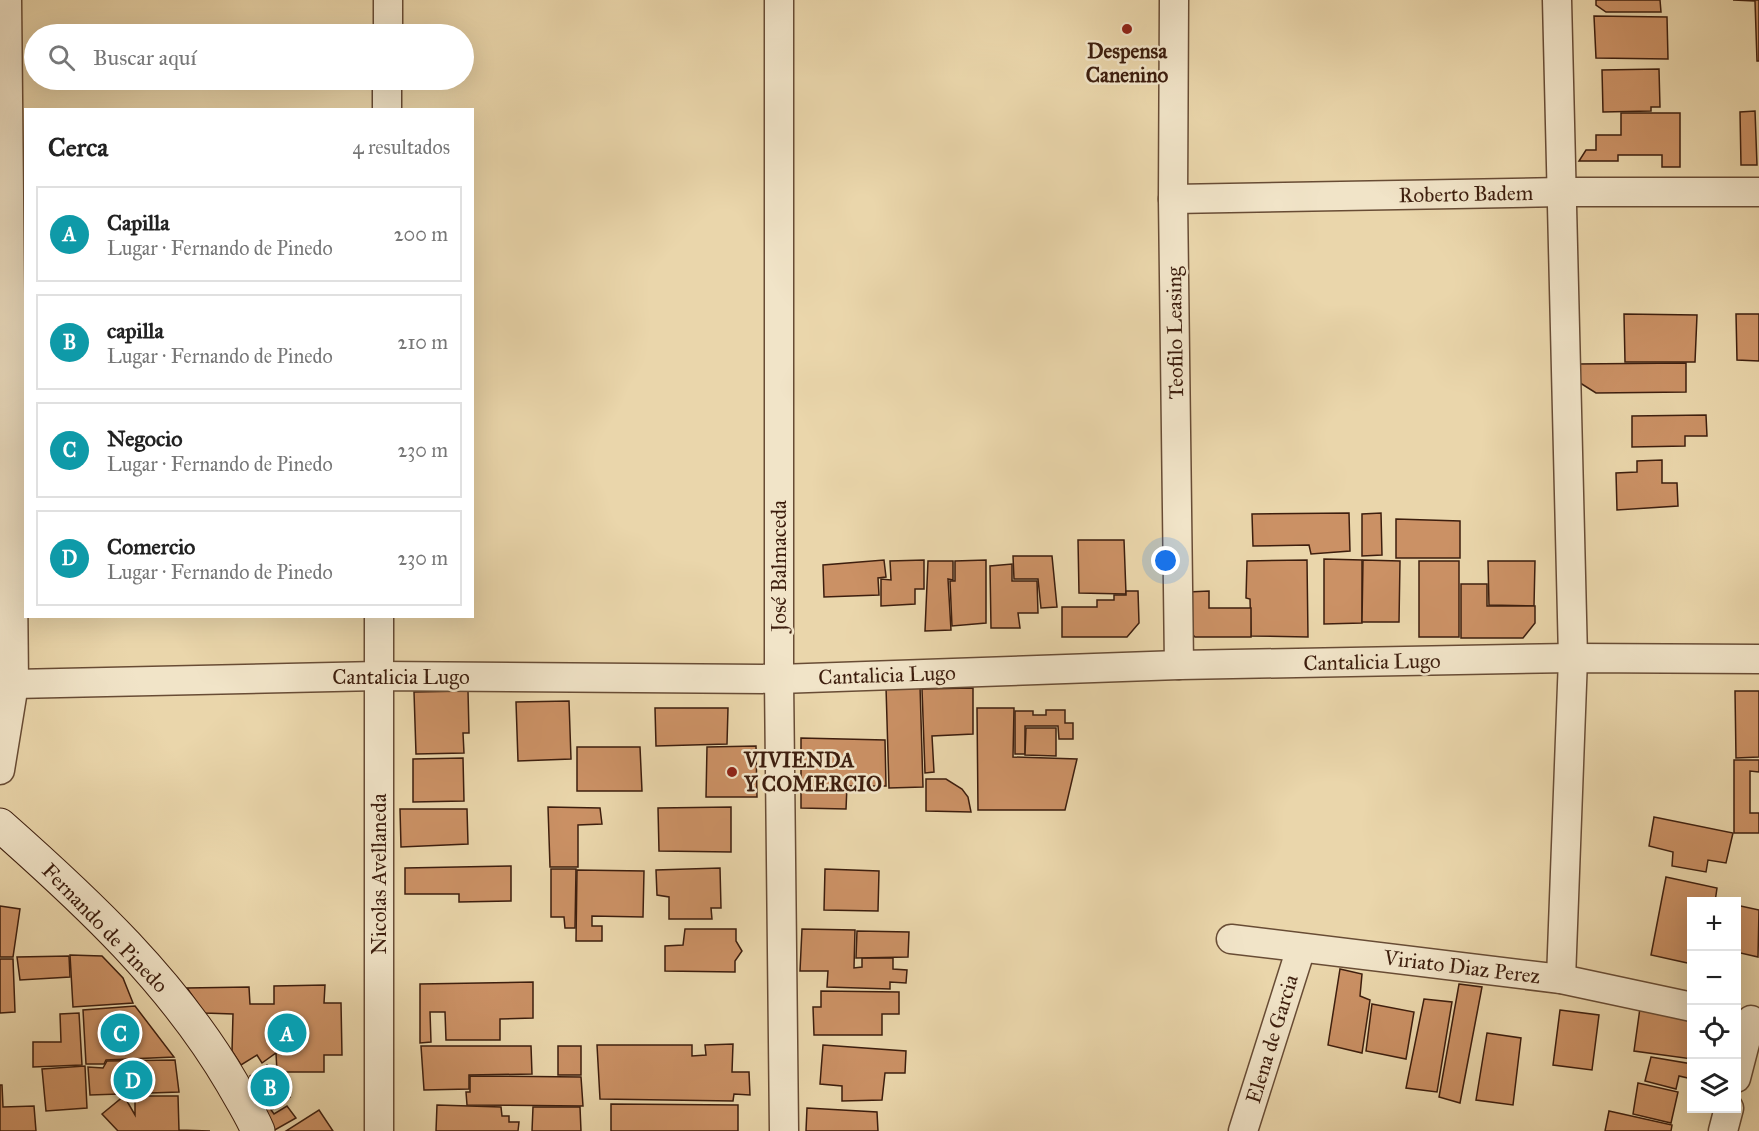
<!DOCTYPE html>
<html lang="es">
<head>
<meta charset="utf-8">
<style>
	body { margin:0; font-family:"IM FELL Great Primer",serif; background:#f2f2f2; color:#222 }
	.controls { position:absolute; right:18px; bottom:18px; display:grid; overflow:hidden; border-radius:0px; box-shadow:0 6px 24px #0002 }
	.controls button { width:54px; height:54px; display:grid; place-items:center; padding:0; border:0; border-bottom:2px solid #e0e0e0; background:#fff; color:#222; font:30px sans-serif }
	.you { position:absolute; left:1166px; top:561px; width:21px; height:21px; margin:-15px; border:4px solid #fff; border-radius:50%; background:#1a73e8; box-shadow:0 0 0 9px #1a73e833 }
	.badge { display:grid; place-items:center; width:39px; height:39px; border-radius:50%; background:#b45309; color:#fff; font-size:20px; font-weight:700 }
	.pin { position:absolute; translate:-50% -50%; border:3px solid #fff; box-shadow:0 2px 6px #0006 }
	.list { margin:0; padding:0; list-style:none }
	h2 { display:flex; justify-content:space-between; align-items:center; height:78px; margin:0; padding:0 24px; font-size:26px }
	h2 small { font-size:20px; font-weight:400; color:#767676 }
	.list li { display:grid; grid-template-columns:39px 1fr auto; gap:18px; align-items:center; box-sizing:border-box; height:96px; margin:0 12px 12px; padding:0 12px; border:2px solid #e0e0e0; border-radius:0px }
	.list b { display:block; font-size:22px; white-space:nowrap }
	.list p { margin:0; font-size:20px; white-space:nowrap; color:#767676 }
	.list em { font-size:20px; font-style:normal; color:#767676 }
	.icon { flex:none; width:33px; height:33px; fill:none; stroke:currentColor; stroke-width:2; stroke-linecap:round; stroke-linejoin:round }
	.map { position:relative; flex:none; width:1759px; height:1131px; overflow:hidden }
	.search { position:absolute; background:#fff; box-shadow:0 6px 24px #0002; left:24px; top:24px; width:450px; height:66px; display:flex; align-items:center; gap:15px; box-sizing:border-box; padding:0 21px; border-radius:33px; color:#767676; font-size:22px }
	.panel { position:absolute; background:#fff; box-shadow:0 6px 24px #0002; left:24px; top:108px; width:450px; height:510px; border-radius:0px }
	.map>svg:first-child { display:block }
	.building { fill:#cb9165; stroke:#3d1e0e; stroke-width:1.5 }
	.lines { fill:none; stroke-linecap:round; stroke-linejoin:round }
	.minor-casing { stroke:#684c35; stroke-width:31 }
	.secondary-casing { stroke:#3d1e0e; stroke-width:35 }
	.minor { stroke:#f1e4c8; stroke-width:28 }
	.secondary { stroke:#f1e4c8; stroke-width:33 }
	.poi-dot { fill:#8f2418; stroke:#f1e4c8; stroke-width:2 }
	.labels { text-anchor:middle; stroke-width:5; stroke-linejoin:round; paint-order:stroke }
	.poi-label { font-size:21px; font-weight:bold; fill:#3d1e0e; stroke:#f1e4c8 }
	.street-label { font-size:21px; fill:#3d1e0e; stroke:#f1e4c8 }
</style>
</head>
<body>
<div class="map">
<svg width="1759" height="1131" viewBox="0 0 1759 1131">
	<rect width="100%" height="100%" fill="#ead6ab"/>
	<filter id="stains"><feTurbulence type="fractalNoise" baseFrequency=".00333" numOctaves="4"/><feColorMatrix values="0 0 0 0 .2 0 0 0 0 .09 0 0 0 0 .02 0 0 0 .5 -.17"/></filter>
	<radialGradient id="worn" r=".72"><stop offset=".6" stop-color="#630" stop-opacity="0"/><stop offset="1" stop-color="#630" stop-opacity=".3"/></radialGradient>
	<g class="building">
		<polygon points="1596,0 1660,0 1661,12 1606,12 1596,5"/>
		<polygon points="1733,0 1759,0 1759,61 1757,61 1755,1"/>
		<polygon points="1594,16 1667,17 1668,59 1596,58"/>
		<polygon points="1659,69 1660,107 1651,107 1651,111 1603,112 1602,70"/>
		<polygon points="1755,111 1757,165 1741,165 1740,112"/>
		<polygon points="1621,113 1680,113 1680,167 1662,167 1662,155 1618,155 1618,161 1579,161 1586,150 1596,150 1596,135 1621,135"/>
		<polygon points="1624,314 1697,315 1695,362 1625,362"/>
		<polygon points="1736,314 1759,314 1759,361 1737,360"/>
		<polygon points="1686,363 1686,392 1596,393 1577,381 1577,364"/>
		<polygon points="1706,415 1707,436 1685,436 1685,446 1632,447 1632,416"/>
		<polygon points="1662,460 1662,483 1677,483 1678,506 1617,510 1616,473 1637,472 1637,461"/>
		<polygon points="1349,513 1350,551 1311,554 1309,545 1253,546 1252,514"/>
		<polygon points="1381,513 1382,555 1362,556 1362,514"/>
		<polygon points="1396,519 1460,521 1460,558 1396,558"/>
		<polygon points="1078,540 1124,540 1126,594 1079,593"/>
		<polygon points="1013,556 1052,556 1057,607 1041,608 1038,579 1014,579"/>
		<polygon points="1324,559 1362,560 1362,623 1324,624"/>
		<polygon points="884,560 886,577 878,578 879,595 824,597 823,565"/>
		<polygon points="924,560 924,589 915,589 915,604 881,606 881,579 891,580 890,561"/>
		<polygon points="986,560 986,623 952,626 950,581 955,581 955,561"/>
		<polygon points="1307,560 1308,637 1251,636 1250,599 1246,598 1247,561"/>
		<polygon points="1363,560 1400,561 1399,622 1362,622"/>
		<polygon points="928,561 953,561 953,580 948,579 951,630 925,631"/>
		<rect x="1419" y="561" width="40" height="76"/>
		<polygon points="1488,561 1535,561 1534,606 1489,605"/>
		<polygon points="1012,564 1012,581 1037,581 1038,613 1018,613 1020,628 991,628 990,566"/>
		<polygon points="1461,584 1487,584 1487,606 1535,606 1535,623 1523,638 1461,638"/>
		<polygon points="1126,591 1138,591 1139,623 1127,637 1062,637 1062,607 1097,607 1097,600 1114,600 1114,595 1126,595"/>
		<polygon points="1209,591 1209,608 1251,608 1251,637 1195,637 1188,630 1188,592"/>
		<polygon points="920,686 923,787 889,788 886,687"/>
		<polygon points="973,688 973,734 932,736 934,772 925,773 922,689"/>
		<polygon points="468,691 469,733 463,733 464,753 416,754 414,692"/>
		<polygon points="1735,691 1759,691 1759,757 1736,758"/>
		<polygon points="569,701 571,759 518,761 516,702"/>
		<polygon points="655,708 728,708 727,744 656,746"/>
		<polygon points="977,708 1014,708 1013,757 1077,759 1065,810 978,810"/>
		<polygon points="1046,710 1065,710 1065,723 1073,723 1073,739 1059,739 1058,726 1025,726 1025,754 1015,754 1015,711 1033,711 1033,715 1046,715"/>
		<polygon points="1026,728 1056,728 1056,756 1025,755"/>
		<polygon points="801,738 885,740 886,786 847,786 846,809 801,808"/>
		<polygon points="756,746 757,797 706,797 707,747"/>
		<polygon points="577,747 640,747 642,791 577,791"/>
		<polygon points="463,758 464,801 413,802 413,759"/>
		<polygon points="1734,760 1759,760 1759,772 1750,771 1750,813 1759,813 1759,833 1734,833"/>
		<polygon points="926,779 946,779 962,789 968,797 971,812 926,811"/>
		<polygon points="548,807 600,808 602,824 578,825 578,867 550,867"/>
		<polygon points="731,807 731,852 659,851 658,808"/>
		<polygon points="400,809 467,809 468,844 401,847"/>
		<polygon points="1654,817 1733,833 1726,863 1708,860 1706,872 1672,866 1673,852 1649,846"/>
		<polygon points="511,866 511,901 459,902 459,894 405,894 405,868"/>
		<polygon points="720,868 721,908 711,908 712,919 669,919 669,897 657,895 656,870"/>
		<polygon points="551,869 576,869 575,928 565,928 564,917 551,917"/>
		<polygon points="825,869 879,871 878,911 824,910"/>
		<polygon points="577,870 644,871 643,917 592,916 592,926 602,926 602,941 576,941"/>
		<polygon points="1666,877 1717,888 1715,902 1692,902 1692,964 1651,955"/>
		<polygon points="1736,905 1759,910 1758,957 1736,952"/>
		<polygon points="0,906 20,909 13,957 0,957"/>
		<polygon points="685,929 736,929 736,941 742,951 735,961 735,972 665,971 665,946 683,945"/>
		<polygon points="802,929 855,930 854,968 862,967 862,958 893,958 893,969 907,970 906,983 890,982 890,989 827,987 828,971 800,971"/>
		<polygon points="857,931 909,932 908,957 856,958"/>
		<polygon points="70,955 102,956 123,978 133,1003 73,1007"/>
		<polygon points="69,956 70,977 20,980 17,957"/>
		<polygon points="0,959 13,959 15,1012 0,1013"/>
		<polygon points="1340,969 1362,974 1360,996 1370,1000 1362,1053 1328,1045"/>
		<polygon points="533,982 533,1018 500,1019 500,1040 446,1040 445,1012 430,1012 431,1042 420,1043 420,984"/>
		<polygon points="1459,984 1482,987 1460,1103 1439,1097"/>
		<polygon points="325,985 324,1003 341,1003 342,1055 324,1055 324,1072 277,1072 276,1053 262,1063 257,1055 241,1065 232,1051 233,1014 204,1013 187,988 249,987 250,1004 274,1004 274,986"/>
		<polygon points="821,991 899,992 899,1014 882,1014 882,1035 814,1035 813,1007 821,1007"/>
		<polygon points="1424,999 1452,1002 1437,1092 1406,1088"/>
		<polygon points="1372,1004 1414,1012 1406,1059 1366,1051"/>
		<polygon points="135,1006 174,1057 106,1060 104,1064 86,1064 83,1010"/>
		<polygon points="1640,1008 1692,1015 1692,1059 1634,1051"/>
		<polygon points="1560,1010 1599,1015 1592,1070 1553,1065"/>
		<polygon points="79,1013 82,1065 33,1067 33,1042 61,1042 60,1014"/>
		<polygon points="1487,1033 1521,1038 1513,1105 1476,1100"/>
		<polygon points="733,1044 732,1072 749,1072 750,1095 734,1094 733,1101 600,1099 597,1045 692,1045 692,1056 706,1055 705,1045"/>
		<polygon points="823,1045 906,1051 905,1073 885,1073 882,1100 842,1101 842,1086 820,1084"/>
		<polygon points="421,1046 531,1046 532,1074 469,1075 469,1089 424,1090"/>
		<rect x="558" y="1046" width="23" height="29"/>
		<polygon points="1651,1057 1692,1064 1692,1079 1679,1076 1676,1089 1645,1081"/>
		<polygon points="175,1060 179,1092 90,1095 88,1067 103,1068 107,1061"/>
		<polygon points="267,1065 290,1097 273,1109 250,1076"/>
		<polygon points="85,1066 87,1108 46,1111 42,1069"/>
		<polygon points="470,1076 581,1077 583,1106 467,1105 466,1092 470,1092"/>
		<polygon points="1638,1083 1678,1092 1671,1123 1633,1114"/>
		<polygon points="253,1084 274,1114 287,1106 296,1118 273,1131 246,1089"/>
		<polygon points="0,1085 2,1085 3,1107 34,1106 36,1131 0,1131"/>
		<polygon points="124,1096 135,1115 135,1096 178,1096 179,1130 210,1131 118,1131 102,1114"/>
		<polygon points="611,1104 738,1105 738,1131 611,1131"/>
		<polygon points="437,1105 501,1107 502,1116 509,1116 509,1122 519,1122 518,1131 436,1131"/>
		<polygon points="533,1107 580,1107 581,1131 532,1131"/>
		<polygon points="807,1108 877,1112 878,1131 806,1131"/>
		<polygon points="319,1110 333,1131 286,1131"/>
		<polygon points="1609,1111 1672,1125 1671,1131 1605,1131"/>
	</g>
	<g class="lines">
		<defs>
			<g id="minor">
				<polyline points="779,0 779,679 784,1131"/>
				<polyline points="1174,0 1173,199 1179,665"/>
				<polyline points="1557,0 1573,658 1561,979"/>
				<polyline points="388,34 388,0"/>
				<polyline points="387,110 387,80"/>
				<polyline points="1173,199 1562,192 1759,192"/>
				<polyline points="14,684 378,676 779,679 1179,665 1573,658 1759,659"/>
				<polyline points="0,770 14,684 7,0"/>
				<polyline points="1231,939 1561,979 1692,1007"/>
				<polyline points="1736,1078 1751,1020"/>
				<polyline points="379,1131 379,616"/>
				<polyline points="1243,1131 1301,948"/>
				<polyline points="1723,1131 1729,1108"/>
			</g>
			<path id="secondary" d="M0 825C87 902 173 982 232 1083 241 1099 251 1114 258 1131"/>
		</defs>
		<use href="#minor" class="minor-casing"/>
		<use href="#secondary" class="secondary-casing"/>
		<use href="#minor" class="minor"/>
		<use href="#secondary" class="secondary"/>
	</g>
	<g class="poi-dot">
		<circle cx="1127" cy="29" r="6"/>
		<circle cx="732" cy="772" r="6"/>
	</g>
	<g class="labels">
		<g class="poi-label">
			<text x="1127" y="58">Despensa<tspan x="1127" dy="24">Canenino</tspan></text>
			<text x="744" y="767" text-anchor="start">VIVIENDA<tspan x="744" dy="24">Y COMERCIO</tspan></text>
		</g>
		<g class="street-label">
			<text transform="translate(1466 194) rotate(-1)" y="7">Roberto Badem</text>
			<text transform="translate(1175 333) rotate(-91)" y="7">Teofilo Leasing</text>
			<text transform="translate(779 566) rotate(-90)" y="7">José Balmaceda</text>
			<text transform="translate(1372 662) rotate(-1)" y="7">Cantalicia Lugo</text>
			<text transform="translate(887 675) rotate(-2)" y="7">Cantalicia Lugo</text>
			<text x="401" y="684">Cantalicia Lugo</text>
			<text transform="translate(379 874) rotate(-90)" y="7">Nicolas Avellaneda</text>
			<text transform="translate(105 928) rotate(46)" y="7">Fernando de Pinedo</text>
			<text transform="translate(1462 967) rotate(7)" y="7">Viriato Diaz Perez</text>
			<text transform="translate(1272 1039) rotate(-73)" y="7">Elena de Garcia</text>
		</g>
	</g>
	<rect width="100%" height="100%" filter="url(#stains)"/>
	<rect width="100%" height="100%" fill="url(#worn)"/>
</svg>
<div class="controls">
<button>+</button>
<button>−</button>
<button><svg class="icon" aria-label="locate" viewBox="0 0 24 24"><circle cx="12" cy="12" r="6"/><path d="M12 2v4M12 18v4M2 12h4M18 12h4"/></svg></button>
<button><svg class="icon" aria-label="layers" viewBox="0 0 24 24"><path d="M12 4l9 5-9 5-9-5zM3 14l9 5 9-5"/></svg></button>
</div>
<div class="you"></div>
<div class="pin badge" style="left:287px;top:1033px;background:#0f9aa8">A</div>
<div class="pin badge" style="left:270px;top:1087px;background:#0f9aa8">B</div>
<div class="pin badge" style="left:120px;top:1033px;background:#0f9aa8">C</div>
<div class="pin badge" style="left:133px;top:1080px;background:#0f9aa8">D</div>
<div class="search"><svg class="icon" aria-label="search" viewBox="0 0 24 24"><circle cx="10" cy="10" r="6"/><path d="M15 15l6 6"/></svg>Buscar aquí</div>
<section class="panel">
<h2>Cerca<small>4 resultados</small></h2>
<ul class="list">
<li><span class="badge" style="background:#0f9aa8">A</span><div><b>Capilla</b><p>Lugar · Fernando de Pinedo</p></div><em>200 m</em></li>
<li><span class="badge" style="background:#0f9aa8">B</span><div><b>capilla</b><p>Lugar · Fernando de Pinedo</p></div><em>210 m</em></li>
<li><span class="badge" style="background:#0f9aa8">C</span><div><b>Negocio</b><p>Lugar · Fernando de Pinedo</p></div><em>230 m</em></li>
<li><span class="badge" style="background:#0f9aa8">D</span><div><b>Comercio</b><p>Lugar · Fernando de Pinedo</p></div><em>230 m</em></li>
</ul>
</section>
</div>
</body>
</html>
